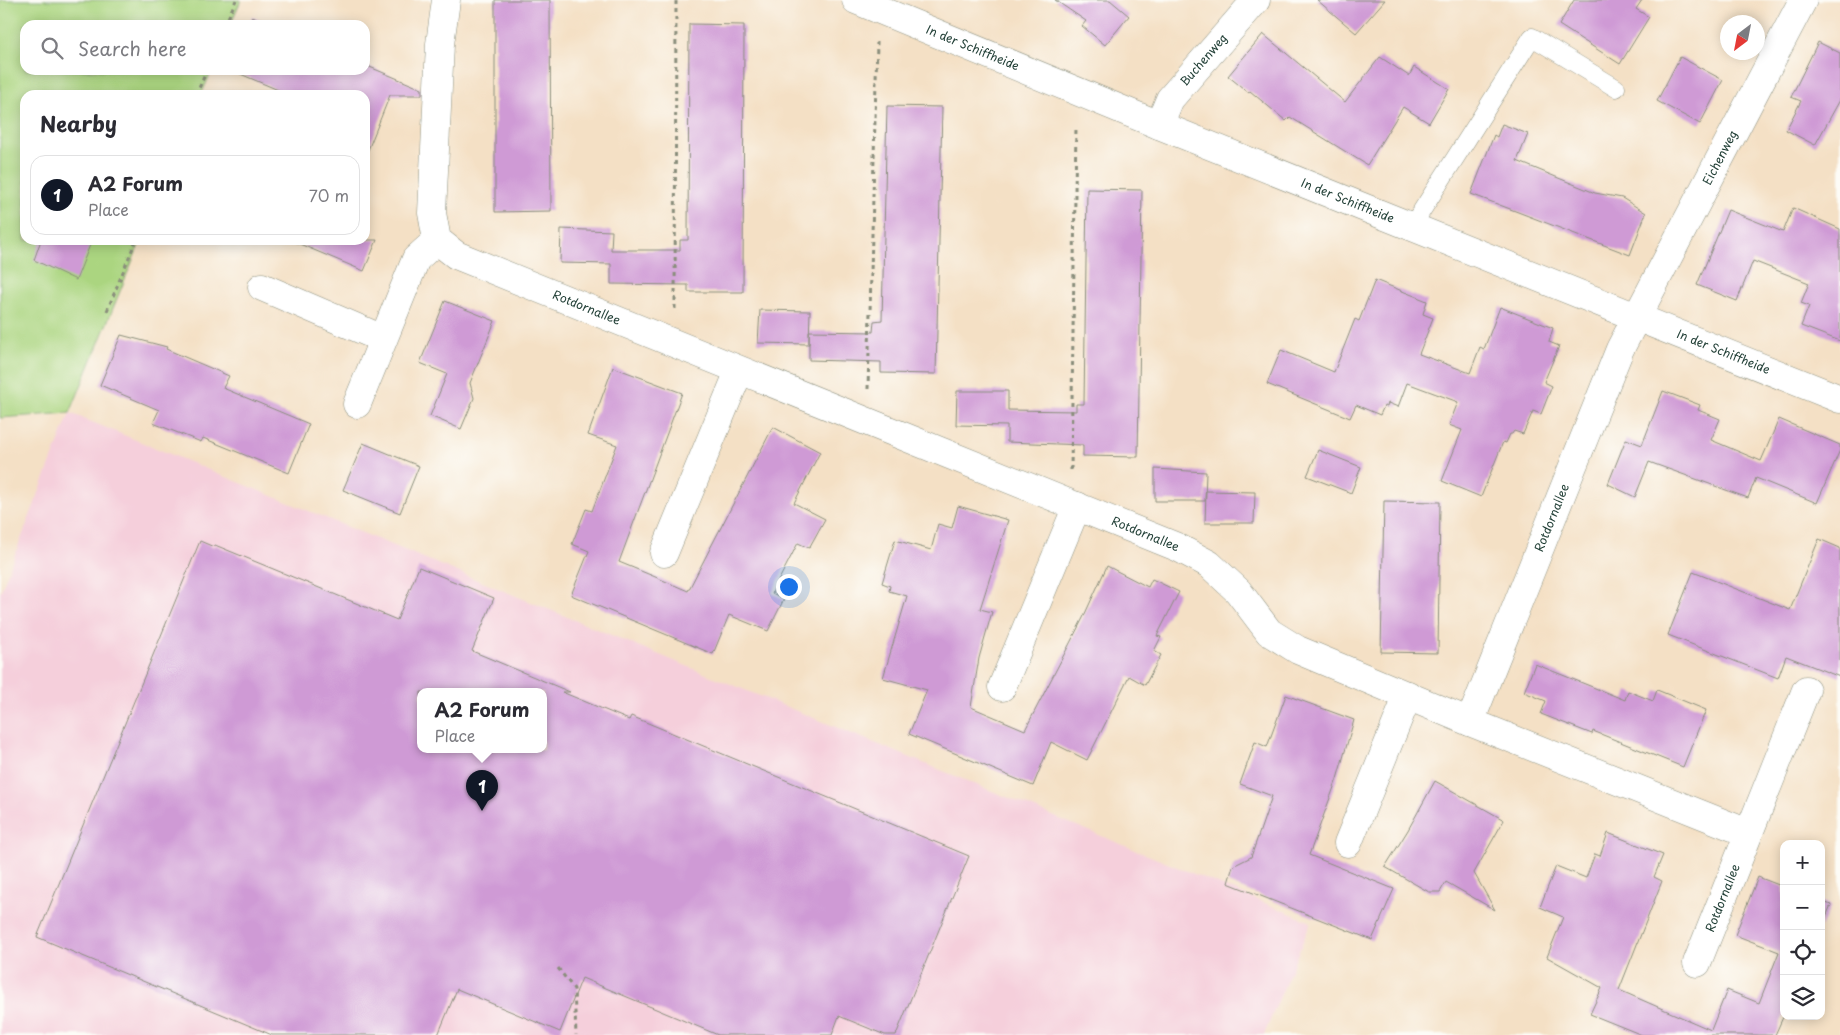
<!DOCTYPE html>
<html lang="en">
<head>
<meta charset="utf-8">
<style>
	body { margin:0; font-family:"Playpen Sans",sans-serif; background:#f2f2f3; color:#2b2b33 }
	.controls { position:absolute; right:15px; bottom:15px; display:grid; overflow:hidden; border-radius:10px; box-shadow:0 2px 12px #0003 }
	.controls button { width:45px; height:45px; display:grid; place-items:center; padding:0; border:0; border-bottom:1px solid #e1e1e2; background:#fff; color:#2b2b33; font:25px sans-serif }
	.compass { position:absolute; left:1720px; top:15px; width:45px; height:45px; border-radius:50%; background:#fff; box-shadow:0 2px 12px #0003; rotate:212deg }
	.you { position:absolute; left:788px; top:586px; width:18px; height:18px; margin:-12px; border:4px solid #fff; border-radius:50%; background:#1a73e8; box-shadow:0 0 0 8px #1a73e833 }
	.badge { display:grid; place-items:center; width:32px; height:32px; border-radius:50%; background:#111827; color:#fff; font-size:16px; font-weight:700 }
	.pin { position:absolute; translate:-50% -41px; filter:drop-shadow(0 1px 2px #0008) }
	.pin::after { content:''; position:absolute; top:26px; width:18px; height:15px; background:inherit; clip-path:polygon(0 0,100% 0,50% 100%) }
	.popup { position:absolute; left:417px; top:688px; width:130px; height:65px; box-sizing:border-box; display:grid; place-content:center; border-radius:10px; background:#fff; filter:drop-shadow(0 1px 4px #0005); font-size:16px; white-space:nowrap; color:#7c7c81 }
	.popup b { font-size:19px; color:#2b2b33 }
	.popup::after { content:''; position:absolute; left:50%; top:100%; margin-left:-10px; border:10px solid transparent; border-top-color:#fff }
	.list { margin:0; padding:0; list-style:none }
	h2 { display:flex; justify-content:space-between; align-items:center; height:65px; margin:0; padding:0 20px; font-size:21px }
	h2 small { font-size:16px; font-weight:400; color:#7c7c81 }
	.list li { display:grid; grid-template-columns:32px 1fr auto; gap:15px; align-items:center; box-sizing:border-box; height:80px; margin:0 10px 10px; padding:0 10px; border:1px solid #e1e1e2; border-radius:15px }
	.list b { display:block; font-size:19px; white-space:nowrap }
	.list p { margin:0; font-size:16px; white-space:nowrap; color:#7c7c81 }
	.list em { font-size:16px; font-style:normal; color:#7c7c81 }
	.icon { flex:none; width:28px; height:28px; fill:none; stroke:currentColor; stroke-width:2; stroke-linecap:round; stroke-linejoin:round }
	.map { position:relative; flex:none; width:1840px; height:1035px; overflow:hidden }
	.search { position:absolute; background:#fff; box-shadow:0 2px 12px #0003; left:20px; top:20px; width:350px; height:55px; display:flex; align-items:center; gap:12px; box-sizing:border-box; padding:0 18px; border-radius:15px; color:#7c7c81; font-size:19px }
	.panel { position:absolute; background:#fff; box-shadow:0 2px 12px #0003; left:20px; top:90px; width:350px; height:155px; border-radius:15px }
	.map>svg:first-child { display:block }
	.built { fill:#f5cfdb; fill-rule:evenodd }
	.green { fill:#abd580; stroke:#65895a }
	.building { fill:#cf9ad5; fill-rule:evenodd }
	.lines { fill:none; stroke-linecap:round; stroke-linejoin:round }
	.service-casing { stroke:#8a8e7c; stroke-width:19 }
	.minor-casing { stroke:#8a8e7c; stroke-width:29 }
	.path { stroke:#8a8e7c; stroke-width:3; stroke-dasharray:4 4; stroke-linecap:butt }
	.service { stroke:#fff; stroke-width:18 }
	.minor { stroke:#fff; stroke-width:28 }
	.labels { text-anchor:middle; stroke-width:5; stroke-linejoin:round; paint-order:stroke }
	.street-label { font-size:12px; fill:#1f3d34; stroke:#fdfcf7 }
</style>
</head>
<body>
<div class="map">
<svg width="1840" height="1035" viewBox="0 0 1840 1035">
	<rect width="100%" height="100%" fill="#fdfcf7"/>
	<filter id="ink" filterUnits="userSpaceOnUse"><feTurbulence type="fractalNoise" baseFrequency=".02" numOctaves="2"/><feDisplacementMap in="SourceGraphic" scale="10" xChannelSelector="R" yChannelSelector="G"/><feConvolveMatrix kernelMatrix="1 2 1 2 8 2 1 2 1" color-interpolation-filters="sRGB"/></filter>
	<filter id="wash" filterUnits="userSpaceOnUse"><feTurbulence type="fractalNoise" baseFrequency=".0096" numOctaves="4" result="noise"/><feDisplacementMap in="SourceGraphic" scale="20" xChannelSelector="R" yChannelSelector="G"/><feGaussianBlur stdDeviation="1.12" result="paint"/><feColorMatrix in="noise" values="0 0 0 0 0 0 0 0 0 0 0 0 0 0 0 0 0 1.4 0 .05"/><feComposite in="paint" operator="in"/></filter>
	<g filter="url(#wash)">
		<rect width="100%" height="100%" fill="#f4e0c5"/>
		<path class="built" d="M70 413 1311 922 1264 1035H0V593ZM421 692H543V750H421Z"/>
		<polygon class="green" points="0,0 241,0 230,25 25,25 25,70 212,70 201,95 25,95 25,240 141,240 70,413 0,418"/>
		<g id="blocks">
			<g class="building">
				<polygon points="495,0 550,0 551,211 495,212"/>
				<polygon points="1055,0 1110,0 1129,16 1105,45 1082,26 1086,21"/>
				<polygon points="1317,0 1385,0 1356,33"/>
				<polygon points="1574,0 1642,0 1636,9 1649,17 1620,64 1559,25"/>
				<polygon points="252,17 272,25 249,25"/>
				<polygon points="689,24 744,25 743,292 688,292 688,285 611,284 611,264 560,263 561,229 612,231 611,250 680,250 680,240 688,240"/>
				<polygon points="1263,34 1345,102 1380,57 1409,76 1414,67 1449,89 1429,123 1403,107 1367,165 1290,117 1286,121 1250,91 1249,93 1228,76"/>
				<polygon points="1818,42 1840,53 1840,100 1815,145 1786,130 1801,101 1791,97"/>
				<polygon points="1680,57 1723,80 1700,124 1657,101"/>
				<polygon points="365,65 422,89 422,95 390,95 366,155 365,95 290,95 231,70 365,70"/>
				<polygon points="887,106 942,107 936,374 881,373 881,362 809,360 809,331 873,332 874,321 882,320"/>
				<polygon points="1502,124 1528,134 1517,161 1595,193 1622,198 1646,213 1630,255 1471,194 1494,135 1497,137"/>
				<polygon points="1087,189 1142,190 1138,457 1083,456 1083,445 1007,442 1007,426 956,425 957,391 1008,391 1008,410 1076,411 1076,404 1084,404"/>
				<polygon points="1793,208 1840,229 1840,341 1801,326 1809,306 1801,303 1809,283 1753,261 1737,301 1697,285 1728,210 1783,232"/>
				<polygon points="41,240 92,240 76,280 34,260"/>
				<polygon points="290,240 377,240 364,271"/>
				<polygon points="1375,280 1427,301 1423,314 1433,318 1419,354 1470,373 1480,347 1484,349 1500,307 1553,328 1549,342 1559,346 1544,382 1552,386 1541,414 1533,411 1523,434 1514,431 1512,434 1510,434 1506,443 1503,442 1481,497 1442,481 1462,430 1449,425 1458,402 1407,383 1398,407 1388,403 1387,407 1384,406 1380,415 1356,405 1350,418 1267,384 1281,350 1334,372 1355,319 1359,321"/>
				<polygon points="445,301 495,321 470,383 474,398 461,429 430,416 447,374 420,363"/>
				<polygon points="760,310 810,311 809,344 758,343"/>
				<polygon points="121,335 167,347 166,349 229,376 223,388 309,424 289,473 203,438 201,442 153,423 159,410 100,385"/>
				<polygon points="613,367 682,393 619,562 653,576 688,591 773,427 820,452 794,503 825,519 809,548 798,543 772,593 784,599 768,631 729,615 713,654 571,595 589,551 572,544 586,509 592,511 617,445 588,435"/>
				<polygon points="1663,391 1700,405 1698,410 1720,419 1711,440 1761,461 1779,419 1840,445 1840,450 1817,503 1756,478 1748,498 1649,462 1635,497 1608,484 1626,439 1642,445"/>
				<polygon points="363,443 419,466 400,513 343,490"/>
				<polygon points="1318,450 1361,467 1351,493 1307,476"/>
				<polygon points="1155,469 1206,472 1205,501 1155,501"/>
				<polygon points="1206,491 1255,492 1254,523 1205,523"/>
				<polygon points="1384,501 1440,502 1438,653 1381,652"/>
				<polygon points="958,506 1008,520 980,609 992,612 979,658 971,707 1025,730 1083,618 1107,566 1148,587 1152,579 1179,592 1157,636 1161,637 1154,651 1161,655 1145,685 1129,676 1087,760 1051,742 1033,786 909,734 927,690 883,678 907,596 889,591 890,586 882,583 895,540 931,550 938,524 952,528"/>
				<polygon points="1819,539 1840,548 1840,677 1786,656 1778,678 1668,635 1693,572 1790,610"/>
				<path d="M200 541 214 547 215 545 397 620 419 567 494 598 472 651 570 692H562L629 720 631 716 969 856 896 1035H885L839 1016 832 1035H718L582 978 560 1032 457 989 438 1035H272L37 937ZM421 692H543V750H421Z"/>
				<polygon points="1535,664 1625,700 1628,691 1653,701 1657,690 1706,710 1683,767 1593,731 1592,734 1541,714 1546,701 1524,692"/>
				<polygon points="1286,695 1354,720 1337,779 1309,855 1394,889 1372,940 1228,883 1233,866 1251,857 1272,796 1240,784 1255,742 1267,747"/>
				<polygon points="1435,781 1504,820 1474,873 1495,910 1446,882 1440,892 1429,892 1385,867 1408,830"/>
				<polygon points="1608,833 1663,855 1654,877 1662,881 1619,990 1711,1030 1727,990 1759,1003 1779,952 1735,935 1758,877 1784,887 1784,1015 1775,1035 1642,1035 1590,1014 1602,988 1547,957 1563,917 1540,907 1556,866 1586,878 1595,854 1600,856"/>
				<polygon points="1821,901 1831,905 1821,928"/>
			</g>
		</g>
	</g>
	<g filter="url(#ink)">
		<use href="#blocks" fill-opacity="0" stroke="#8a8e7c" stroke-width="1"/>
		<g class="lines">
			<defs>
				<polyline id="service" points="1412,226 1532,37 1616,88"/>
				<g id="minor">
					<path id="s1" d="M446 0 440 44 432 213 437 240 456 255 1177 547 1209 564 1238 591 1269 632 1298 650 1470 722 1748 833"/>
					<path id="s2" d="M856 0 1159 125 1840 399"/>
					<path id="s3" d="M1159 125 1170 99 1256 0"/>
					<polyline points="262,287 383,339"/>
					<polyline points="357,404 416,259 437,240"/>
					<polyline points="664,553 739,371"/>
					<polyline points="1002,687 1077,506"/>
					<path id="s4" d="M1470 722 1620 349 1803 0"/>
					<polyline points="1348,843 1408,695"/>
					<path id="s5" d="M1697 963 1806 690"/>
				</g>
			</defs>
			<use href="#service" class="service-casing"/>
			<use href="#minor" class="minor-casing"/>
			<g class="path">
				<polyline points="225,25 236,0"/>
				<polyline points="196,95 207,70"/>
				<polyline points="675,309 676,0"/>
				<polyline points="107,311 136,240"/>
				<polyline points="868,389 877,42"/>
				<polyline points="1071,470 1076,126"/>
				<polyline points="558,968 574,989 576,1035"/>
			</g>
			<use href="#service" class="service"/>
			<use href="#minor" class="minor"/>
		</g>
	</g>
	<g class="labels">
		<g class="street-label">
			<text dy="4" stroke="none"><textPath href="#s2" startOffset="126">In der Schiffheide</textPath></text>
			<text dy="4" stroke="none"><textPath href="#s3" startOffset="80">Buchenweg</textPath></text>
			<text dy="4" stroke="none"><textPath href="#s4" startOffset="618">Eichenweg</textPath></text>
			<text dy="4" stroke="none"><textPath href="#s2" startOffset="531">In der Schiffheide</textPath></text>
			<text dy="4" stroke="none"><textPath href="#s1" startOffset="406">Rotdornallee</textPath></text>
			<text dy="4" stroke="none"><textPath href="#s2" startOffset="936">In der Schiffheide</textPath></text>
			<text dy="4" stroke="none"><textPath href="#s4" startOffset="220">Rotdornallee</textPath></text>
			<text dy="4" stroke="none"><textPath href="#s1" startOffset="1009">Rotdornallee</textPath></text>
			<text dy="4" stroke="none"><textPath href="#s5" startOffset="70">Rotdornallee</textPath></text>
		</g>
	</g>
</svg>
<div class="controls">
<button>+</button>
<button>−</button>
<button><svg class="icon" aria-label="locate" viewBox="0 0 24 24"><circle cx="12" cy="12" r="6"/><path d="M12 2v4M12 18v4M2 12h4M18 12h4"/></svg></button>
<button><svg class="icon" aria-label="layers" viewBox="0 0 24 24"><path d="M12 4l9 5-9 5-9-5zM3 14l9 5 9-5"/></svg></button>
</div>
<svg class="compass" viewBox="-18 -18 36 36"><path d="M0-13l5 13h-10z" fill="#e53935"/><path d="M0 13l5-13h-10z" fill="#7c7c81"/></svg>
<div class="you"></div>
<div class="pin badge" style="left:482px;top:811px">1</div>
<div class="popup"><b>A2 Forum</b>Place</div>
<div class="search"><svg class="icon" aria-label="search" viewBox="0 0 24 24"><circle cx="10" cy="10" r="6"/><path d="M15 15l6 6"/></svg>Search here</div>
<section class="panel">
<h2>Nearby<small></small></h2>
<ul class="list">
<li><span class="badge">1</span><div><b>A2 Forum</b><p>Place</p></div><em>70 m</em></li>
</ul>
</section>
</div>
</body>
</html>
